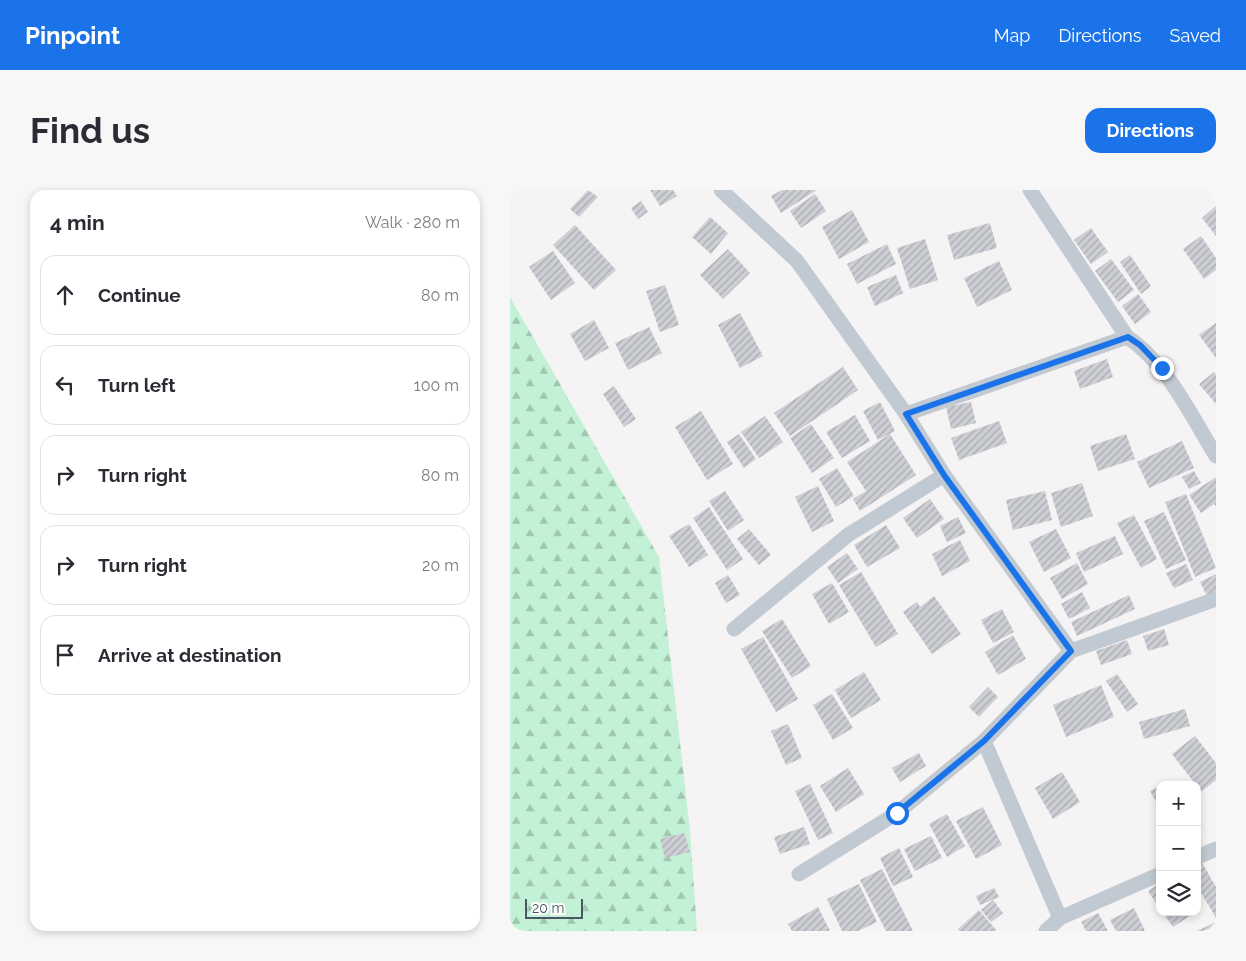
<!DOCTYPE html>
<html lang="en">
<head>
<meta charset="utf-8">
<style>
	body { margin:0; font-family:Raleway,sans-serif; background:#f7f7f7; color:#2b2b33 }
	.controls { position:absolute; right:15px; bottom:15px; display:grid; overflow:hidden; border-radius:10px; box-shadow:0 2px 8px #0003 }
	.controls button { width:45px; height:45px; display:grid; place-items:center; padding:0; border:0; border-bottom:1px solid #e1e1e2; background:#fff; color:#2b2b33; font:25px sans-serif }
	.scale { position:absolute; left:15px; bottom:12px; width:58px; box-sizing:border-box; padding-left:5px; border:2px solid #4a5661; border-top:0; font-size:14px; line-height:18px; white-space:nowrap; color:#4a5661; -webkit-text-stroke:4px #fff; paint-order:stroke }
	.stop { position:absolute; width:15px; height:15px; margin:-11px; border:4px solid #1a73e8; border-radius:50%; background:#fff }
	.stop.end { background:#1a73e8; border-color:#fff; box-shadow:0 1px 5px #0008 }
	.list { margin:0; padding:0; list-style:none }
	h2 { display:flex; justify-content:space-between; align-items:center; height:65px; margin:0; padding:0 20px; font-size:21px }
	h2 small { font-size:16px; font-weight:400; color:#7c7c81 }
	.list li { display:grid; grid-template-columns:32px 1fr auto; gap:15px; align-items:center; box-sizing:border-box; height:80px; margin:0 10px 10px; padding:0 10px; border:1px solid #e1e1e2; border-radius:15px }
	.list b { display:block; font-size:19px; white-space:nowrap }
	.list em { font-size:16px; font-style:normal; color:#7c7c81 }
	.icon { flex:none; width:28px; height:28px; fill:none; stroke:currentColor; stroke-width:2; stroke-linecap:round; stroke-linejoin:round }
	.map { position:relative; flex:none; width:706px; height:741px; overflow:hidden; border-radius:15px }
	header { display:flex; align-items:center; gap:30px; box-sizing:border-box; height:70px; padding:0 25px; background:#1a73e8; color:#fff }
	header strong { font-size:24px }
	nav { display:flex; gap:28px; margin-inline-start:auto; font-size:18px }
	.intro { display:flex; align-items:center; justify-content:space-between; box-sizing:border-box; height:120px; padding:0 30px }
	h1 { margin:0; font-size:35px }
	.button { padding:12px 22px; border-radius:15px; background:#1a73e8; color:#fff; font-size:18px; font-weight:700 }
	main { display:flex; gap:30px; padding:0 30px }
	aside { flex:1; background:#fff; border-radius:15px; box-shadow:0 2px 8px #0003 }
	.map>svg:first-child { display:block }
	.forest { fill:url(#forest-firs) }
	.building { fill:url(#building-hatch) }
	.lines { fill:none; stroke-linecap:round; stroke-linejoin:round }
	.street { stroke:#c1cad2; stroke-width:15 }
	.route { stroke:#1a73e8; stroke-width:6 }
</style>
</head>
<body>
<header>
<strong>Pinpoint</strong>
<nav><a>Map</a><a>Directions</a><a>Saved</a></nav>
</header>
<div class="intro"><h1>Find us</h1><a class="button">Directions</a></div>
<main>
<aside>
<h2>4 min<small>Walk · 280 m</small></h2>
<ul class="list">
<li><svg class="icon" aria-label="ahead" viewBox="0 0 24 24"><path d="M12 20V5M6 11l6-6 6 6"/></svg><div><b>Continue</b></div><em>80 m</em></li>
<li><svg class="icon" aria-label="left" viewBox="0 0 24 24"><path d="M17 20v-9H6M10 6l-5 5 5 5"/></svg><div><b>Turn left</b></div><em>100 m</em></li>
<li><svg class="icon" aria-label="right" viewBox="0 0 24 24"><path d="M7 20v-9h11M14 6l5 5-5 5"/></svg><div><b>Turn right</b></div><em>80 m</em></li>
<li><svg class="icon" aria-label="right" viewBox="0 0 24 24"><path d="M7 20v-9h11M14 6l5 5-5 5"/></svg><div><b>Turn right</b></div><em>20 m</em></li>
<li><svg class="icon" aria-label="arrive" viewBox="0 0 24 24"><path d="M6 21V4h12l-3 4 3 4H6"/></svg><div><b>Arrive at destination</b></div></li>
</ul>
</aside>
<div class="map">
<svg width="706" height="741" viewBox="0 0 706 741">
	<defs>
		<pattern id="forest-firs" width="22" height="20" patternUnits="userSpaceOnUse" patternTransform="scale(1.25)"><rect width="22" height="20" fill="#c3f1d5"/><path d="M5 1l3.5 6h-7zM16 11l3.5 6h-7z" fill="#a0c6b0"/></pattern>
		<pattern id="building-hatch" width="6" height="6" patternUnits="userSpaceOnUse" patternTransform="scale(1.25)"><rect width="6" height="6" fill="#cdcfd5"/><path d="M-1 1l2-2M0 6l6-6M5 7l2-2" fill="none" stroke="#a8abb0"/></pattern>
	</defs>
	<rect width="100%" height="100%" fill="#f5f3f3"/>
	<polygon class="forest" points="0,107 149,367 180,641 187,741 0,741"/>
	<g class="building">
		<polygon points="78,0 88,7 69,27 60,19"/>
		<polygon points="140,0 163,0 167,6 150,16"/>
		<polygon points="272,0 307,0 271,23 261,6"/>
		<polygon points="305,4 316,21 291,38 280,21"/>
		<polygon points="131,11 138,22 128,29 121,18"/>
		<polygon points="706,16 706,46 692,28"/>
		<polygon points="342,20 359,52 329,69 312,37"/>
		<polygon points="200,27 218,43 201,64 182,47"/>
		<polygon points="480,33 487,58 444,70 437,45"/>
		<polygon points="65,35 106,80 84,100 43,55"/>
		<polygon points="581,38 598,62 581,74 564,50"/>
		<polygon points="691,46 706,68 706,80 694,89 673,59"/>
		<polygon points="415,49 428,90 400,99 387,58"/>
		<polygon points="377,54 386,74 347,94 337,74"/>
		<polygon points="218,59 240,83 213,109 190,85"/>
		<polygon points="43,61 65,93 41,110 19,77"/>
		<polygon points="620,65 641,96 631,104 610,72"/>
		<polygon points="601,69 624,100 608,112 585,81"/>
		<polygon points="489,71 502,100 467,117 454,88"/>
		<polygon points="386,85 393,103 365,116 357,97"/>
		<polygon points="155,95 169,135 150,142 136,101"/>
		<polygon points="628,104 641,122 625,134 612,116"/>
		<polygon points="230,123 253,166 230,178 208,135"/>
		<polygon points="84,130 99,158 75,171 60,144"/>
		<polygon points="706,133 706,168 689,145"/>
		<polygon points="139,137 152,163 118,180 105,153"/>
		<polygon points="597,169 603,187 570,199 564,181"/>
		<polygon points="333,177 348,200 280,246 264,223"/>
		<polygon points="704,182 706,185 706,214 689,194"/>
		<polygon points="104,196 126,229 114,237 93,204"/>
		<polygon points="370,212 385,241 368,250 353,221"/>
		<polygon points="461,212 466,233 441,239 436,217"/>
		<polygon points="191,221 223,274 197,290 165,237"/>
		<polygon points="345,225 360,251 332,268 316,242"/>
		<polygon points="255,226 273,252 249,268 231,242"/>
		<polygon points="489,231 497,253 449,270 441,248"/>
		<polygon points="301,234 324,268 302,283 280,248"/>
		<polygon points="229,244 246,269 234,278 217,252"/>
		<polygon points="380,244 406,285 350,321 343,309 356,301 337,272"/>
		<polygon points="616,244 625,269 588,281 580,256"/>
		<polygon points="672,251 684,278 639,298 627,272"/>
		<polygon points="327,278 344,306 326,317 309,289"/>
		<polygon points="684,281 691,293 679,299 672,287"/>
		<polygon points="706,287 706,316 704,314 691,323 679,305"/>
		<polygon points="572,293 583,326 551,337 541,303"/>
		<polygon points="308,296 324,331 302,342 285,307"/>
		<polygon points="215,301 234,330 218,341 199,311"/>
		<polygon points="535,301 542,330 503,340 496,310"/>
		<polygon points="676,304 706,378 685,387 655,312"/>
		<polygon points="420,309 434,329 407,348 393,328"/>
		<polygon points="199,317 233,369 217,380 183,328"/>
		<polygon points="654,322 676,370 656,379 634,331"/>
		<polygon points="624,325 647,369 631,378 607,333"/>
		<polygon points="448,327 456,343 437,352 430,336"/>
		<polygon points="179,334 198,365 179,377 159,346"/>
		<polygon points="376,335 390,358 357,377 344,355"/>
		<polygon points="239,339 261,365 249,375 227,349"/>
		<polygon points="546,339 561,368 534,382 519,352"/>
		<polygon points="605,346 613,364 574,382 566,363"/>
		<polygon points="450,350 460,371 432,386 422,364"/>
		<polygon points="337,363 348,379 328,393 317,377"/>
		<polygon points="567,373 578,394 552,409 540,388"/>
		<polygon points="676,374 683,390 664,398 656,383"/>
		<polygon points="351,382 388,444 366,457 329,395"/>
		<polygon points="706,384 706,402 697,406 690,392"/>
		<polygon points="218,385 230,405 216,413 205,393"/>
		<polygon points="322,393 339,422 319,434 302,404"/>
		<polygon points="572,402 580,418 559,429 551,414"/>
		<polygon points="619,405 625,419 567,446 561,432"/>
		<polygon points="424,406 451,444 422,464 393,422 407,412 410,417"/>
		<polygon points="492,419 504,442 483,453 471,430"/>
		<polygon points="272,429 301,476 282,488 252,441"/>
		<polygon points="654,439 659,455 638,461 633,446"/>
		<polygon points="503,445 516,469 488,485 475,462"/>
		<polygon points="253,447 288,509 266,522 231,459"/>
		<polygon points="617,450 622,464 591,475 586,461"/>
		<polygon points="354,482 371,510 341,528 325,500"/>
		<polygon points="607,484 628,514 617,522 596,491"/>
		<polygon points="591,495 604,527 556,547 543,515"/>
		<polygon points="478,497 488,507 469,527 459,517"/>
		<polygon points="322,504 343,538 323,550 303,515"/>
		<polygon points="675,519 680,536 634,549 629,532"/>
		<polygon points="278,534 292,568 276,575 261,541"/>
		<polygon points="685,546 706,573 706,590 691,602 687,595 686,595 662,564"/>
		<polygon points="409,563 416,576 390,592 382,578"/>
		<polygon points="338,578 354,604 326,622 310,596"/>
		<polygon points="552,582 570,612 543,629 525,598"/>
		<polygon points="300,594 323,643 308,650 285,601"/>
		<polygon points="650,596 650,619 640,601"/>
		<polygon points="473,617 492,655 466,669 446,631"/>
		<polygon points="437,624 455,656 437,667 419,634"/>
		<polygon points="294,637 300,654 270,664 264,647"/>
		<polygon points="174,643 180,662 155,668 150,649"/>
		<polygon points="421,646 432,668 405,681 394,659"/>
		<polygon points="389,658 403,687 383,696 370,668"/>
		<polygon points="691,671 706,697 706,728 687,696 687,673"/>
		<polygon points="372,679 403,741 376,741 350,690"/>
		<polygon points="650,693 650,719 638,701"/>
		<polygon points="349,694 367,732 348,741 332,741 317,709"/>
		<polygon points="484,698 489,707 470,715 466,706"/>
		<polygon points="483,710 493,723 481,732 471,720"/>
		<polygon points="308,717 320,741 282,741 278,734"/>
		<polygon points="624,718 635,741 606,741 600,730"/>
		<polygon points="469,720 487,741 449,741 448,739"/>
		<polygon points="652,722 679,722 681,725 663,737"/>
		<polygon points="588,723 598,741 576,741 571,732"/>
		<polygon points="706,732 706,741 687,741"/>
	</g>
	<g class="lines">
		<g class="street">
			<polyline points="211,0 287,71 396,224 434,285 561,461"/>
			<polyline points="520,0 617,147"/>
			<path d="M396 224 617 147C656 172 682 227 706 266"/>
			<polyline points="224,439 338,345 434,285"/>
			<polyline points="474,551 550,728"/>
			<polyline points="687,667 706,659"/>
			<polyline points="289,684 387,623 474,551 561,461 706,409"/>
			<polyline points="536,741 550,728 650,684"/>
		</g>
	</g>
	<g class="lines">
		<polyline class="route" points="387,623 474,551 561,461 434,285 396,224 618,147 630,155 652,178"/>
	</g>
</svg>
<div class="controls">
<button>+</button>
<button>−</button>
<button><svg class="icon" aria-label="layers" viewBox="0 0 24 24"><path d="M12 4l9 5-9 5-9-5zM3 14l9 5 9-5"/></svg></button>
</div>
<div class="scale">20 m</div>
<div class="stop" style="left:387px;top:623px"></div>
<div class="stop end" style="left:652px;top:178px"></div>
</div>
</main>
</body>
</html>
